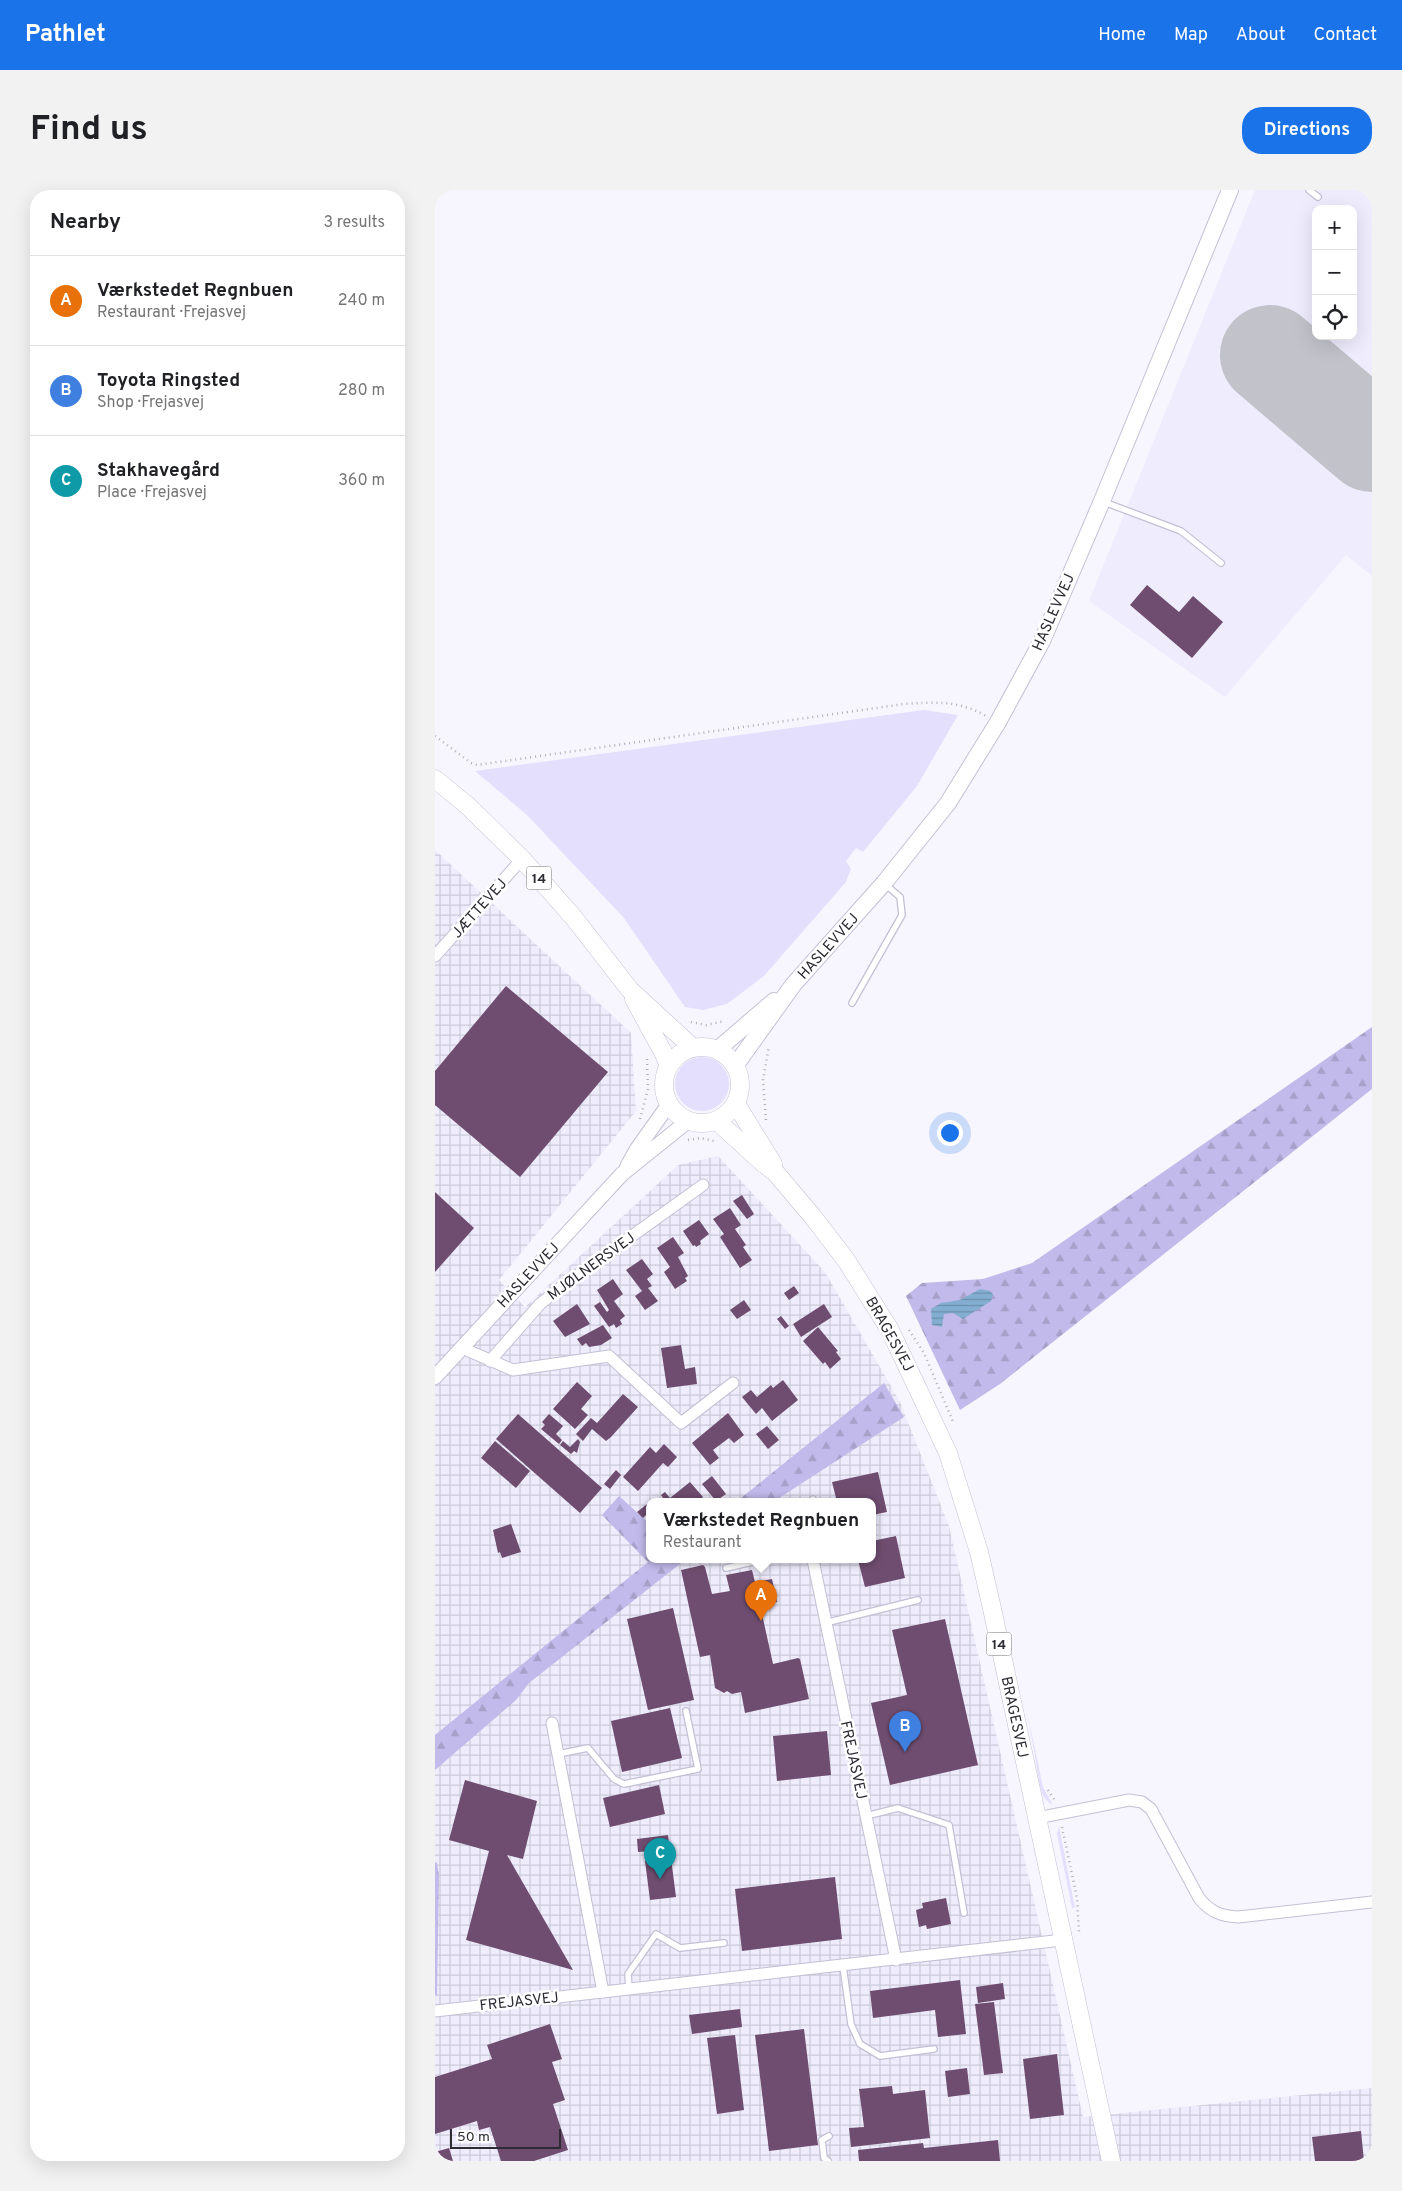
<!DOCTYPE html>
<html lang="en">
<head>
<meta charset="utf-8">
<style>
	body { margin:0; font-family:Overpass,sans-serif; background:#f2f2f2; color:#202124 }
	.controls { position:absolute; right:15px; top:15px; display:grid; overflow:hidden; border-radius:10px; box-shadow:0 5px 20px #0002 }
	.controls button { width:45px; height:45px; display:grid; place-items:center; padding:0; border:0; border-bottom:1px solid #e0e0e0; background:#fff; color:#202124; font:25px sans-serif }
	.scale { position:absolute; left:15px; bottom:12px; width:111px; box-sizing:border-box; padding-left:5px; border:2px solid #2d2c34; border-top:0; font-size:14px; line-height:18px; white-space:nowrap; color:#2d2c34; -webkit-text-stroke:4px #fff; paint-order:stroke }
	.you { position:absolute; left:514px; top:942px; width:18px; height:18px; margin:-12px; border:4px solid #fff; border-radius:50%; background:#1a73e8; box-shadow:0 0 0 8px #1a73e833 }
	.badge { display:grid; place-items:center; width:32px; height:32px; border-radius:50%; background:#1a73e8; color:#fff; font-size:16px; font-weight:700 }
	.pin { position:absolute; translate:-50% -41px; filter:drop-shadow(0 1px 2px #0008) }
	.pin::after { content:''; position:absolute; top:26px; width:18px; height:15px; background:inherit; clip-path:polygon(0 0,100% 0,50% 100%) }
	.popup { position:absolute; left:211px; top:1308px; width:230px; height:65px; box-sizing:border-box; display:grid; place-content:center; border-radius:10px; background:#fff; filter:drop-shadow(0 1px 4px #0005); font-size:16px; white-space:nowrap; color:#757577 }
	.popup b { font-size:19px; color:#202124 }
	.popup::after { content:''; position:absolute; left:50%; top:100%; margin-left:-10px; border:10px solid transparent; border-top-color:#fff }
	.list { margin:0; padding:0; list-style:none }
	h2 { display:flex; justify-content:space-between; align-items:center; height:65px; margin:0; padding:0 20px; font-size:21px }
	h2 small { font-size:16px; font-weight:400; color:#757577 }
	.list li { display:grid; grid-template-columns:32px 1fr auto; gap:15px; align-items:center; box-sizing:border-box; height:90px; padding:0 20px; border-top:1px solid #e0e0e0 }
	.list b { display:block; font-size:19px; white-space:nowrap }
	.list p { margin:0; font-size:16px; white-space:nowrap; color:#757577 }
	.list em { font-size:16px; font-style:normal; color:#757577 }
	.icon { flex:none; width:28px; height:28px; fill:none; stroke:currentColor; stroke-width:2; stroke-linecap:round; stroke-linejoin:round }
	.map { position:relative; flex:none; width:937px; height:1971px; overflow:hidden; border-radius:20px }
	header { display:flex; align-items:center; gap:30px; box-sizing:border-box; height:70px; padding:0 25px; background:#1a73e8; color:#fff }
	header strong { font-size:24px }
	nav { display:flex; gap:28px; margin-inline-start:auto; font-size:18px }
	.intro { display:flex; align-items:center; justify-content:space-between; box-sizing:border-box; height:120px; padding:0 30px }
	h1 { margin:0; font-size:35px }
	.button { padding:12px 22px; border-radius:20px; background:#1a73e8; color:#fff; font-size:18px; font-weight:700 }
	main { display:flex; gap:30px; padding:0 30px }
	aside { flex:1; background:#fff; border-radius:20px; box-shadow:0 5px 20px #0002 }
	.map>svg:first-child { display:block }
	.built { fill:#eeecfd; fill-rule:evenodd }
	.industrial { fill:url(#industrial-grid); fill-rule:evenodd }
	.green { fill:#e3dffc }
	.forest { fill:url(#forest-firs) }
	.water { fill:url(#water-rules) }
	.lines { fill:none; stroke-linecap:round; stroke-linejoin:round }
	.runway { stroke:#c2c2ca; stroke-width:100 }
	.building { fill:#6f4d70 }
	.service-casing { stroke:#c3c0d5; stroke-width:8 }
	.minor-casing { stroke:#c3c0d5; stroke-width:13 }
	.tertiary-casing { stroke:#c3c0d5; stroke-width:16 }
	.secondary-casing { stroke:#c3c0d5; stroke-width:18 }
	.primary-casing { stroke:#c3c0d5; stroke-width:19 }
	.path { stroke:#b0afb8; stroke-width:2.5; stroke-dasharray:1 4; stroke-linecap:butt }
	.service { stroke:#fff; stroke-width:5.5 }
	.minor { stroke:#fff; stroke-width:11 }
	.tertiary { stroke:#fff; stroke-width:14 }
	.secondary { stroke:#fff; stroke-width:16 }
	.primary { stroke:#fff; stroke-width:18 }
	.labels { text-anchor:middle; stroke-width:5; stroke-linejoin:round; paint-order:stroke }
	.shield { fill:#fff; stroke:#6c6b71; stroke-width:1 }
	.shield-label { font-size:14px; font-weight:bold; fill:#2d2c34 }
	.street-label { font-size:15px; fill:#2d2c34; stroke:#fff }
</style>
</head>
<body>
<header>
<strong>Pathlet</strong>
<nav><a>Home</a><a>Map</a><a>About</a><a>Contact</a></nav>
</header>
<div class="intro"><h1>Find us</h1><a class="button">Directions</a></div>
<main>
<aside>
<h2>Nearby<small>3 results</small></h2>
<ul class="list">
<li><span class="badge" style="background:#e8710a">A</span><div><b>Værkstedet Regnbuen</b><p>Restaurant · Frejasvej</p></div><em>240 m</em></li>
<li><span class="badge" style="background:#3f7fe0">B</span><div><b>Toyota Ringsted</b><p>Shop · Frejasvej</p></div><em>280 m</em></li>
<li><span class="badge" style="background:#0f9aa8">C</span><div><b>Stakhavegård</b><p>Place · Frejasvej</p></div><em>360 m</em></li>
</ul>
</aside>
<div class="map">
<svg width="937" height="1971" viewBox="0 0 937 1971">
	<defs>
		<pattern id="industrial-grid" width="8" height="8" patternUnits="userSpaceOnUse" patternTransform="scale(1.25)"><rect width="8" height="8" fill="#eeecfd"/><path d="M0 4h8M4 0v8" fill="none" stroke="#cccbd9"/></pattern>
		<pattern id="forest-firs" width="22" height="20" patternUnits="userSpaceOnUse" patternTransform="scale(1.25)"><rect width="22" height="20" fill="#c2baea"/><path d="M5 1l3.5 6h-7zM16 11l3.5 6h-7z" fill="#a7a0c9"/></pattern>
		<pattern id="water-rules" width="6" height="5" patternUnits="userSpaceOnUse" patternTransform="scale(1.25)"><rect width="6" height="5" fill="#83aed1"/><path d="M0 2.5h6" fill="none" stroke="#6c8eaa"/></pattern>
	</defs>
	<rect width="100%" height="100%" fill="#f7f6ff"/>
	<path class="built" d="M820 0H937V386L911 365 790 507 654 411ZM881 19H918V146H881Z"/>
	<path class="industrial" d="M0 660 196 843 201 921 64 1090 90 1117 243 975 283 966 390 1082 465 1212 514 1336 648 1927 937 1898V1971H0ZM215 1312H437V1370H215Z"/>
	<g class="green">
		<polygon points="489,520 523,525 482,596 428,662 421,658 411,671 416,679 411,692 329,786 292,814 268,820 250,817 189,728 92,625 40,581"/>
		<circle cx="267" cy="894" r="27"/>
		<path d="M593 1526 608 1597 618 1615C610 1611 607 1605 605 1596Z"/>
		<polygon points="624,1636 640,1718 637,1718 622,1644"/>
	</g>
	<g class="forest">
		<polygon points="937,837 937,899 565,1194 525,1220 471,1106 487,1093 548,1089 597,1073"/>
		<polygon points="449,1193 469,1227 338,1312 301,1312"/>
		<polygon points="184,1306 215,1334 215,1370 250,1370 94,1493 81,1510 0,1580 0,1545 213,1372 167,1325"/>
		<polygon points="0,1672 2,1673 4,1686 2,1805 0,1806"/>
	</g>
	<polygon class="water" points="545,1099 555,1101 558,1105 556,1111 528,1129 518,1123 509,1124 507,1137 497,1135 496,1119 506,1113 525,1110"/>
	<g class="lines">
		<polyline class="runway" points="835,165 937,252"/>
	</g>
	<g class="building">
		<polygon points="712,395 744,422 758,406 788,432 757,468 695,415"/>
		<polygon points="71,796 173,882 85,987 0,915 0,881"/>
		<polygon points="0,1002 39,1038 0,1082"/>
		<polygon points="307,1005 319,1024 312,1029 298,1011"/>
		<polygon points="295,1018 306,1035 300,1039 311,1055 308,1057 317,1070 305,1078 285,1047 289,1044 278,1029"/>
		<polygon points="264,1030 274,1044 265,1051 266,1054 261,1057 260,1055 258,1056 248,1041"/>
		<polygon points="238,1047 249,1063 243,1067 253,1086 250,1088 252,1091 240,1099 229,1082 235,1077 222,1058"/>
		<polygon points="207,1069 218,1084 212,1089 217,1096 213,1098 223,1111 210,1120 200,1106 207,1101 191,1080"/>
		<polygon points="178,1089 188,1104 179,1111 190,1126 185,1130 187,1134 181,1138 179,1134 174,1137 159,1116 165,1112 172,1122 174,1120 162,1100"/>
		<polygon points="359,1096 364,1103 354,1110 349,1103"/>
		<polygon points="309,1110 316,1120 302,1129 295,1120"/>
		<polygon points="142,1114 155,1134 130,1147 118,1131"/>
		<polygon points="389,1114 397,1127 366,1147 358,1134"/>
		<polygon points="346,1126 354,1136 350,1139 342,1129"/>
		<polygon points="168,1135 177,1148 166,1155 154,1157 151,1153 147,1156 142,1149"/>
		<polygon points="383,1137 403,1161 401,1162 406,1169 395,1179 390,1172 388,1174 368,1151"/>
		<polygon points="246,1155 250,1179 260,1177 262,1194 232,1198 226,1158"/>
		<polygon points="348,1190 363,1210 337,1231 327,1218 321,1224 307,1207 316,1200 322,1207 336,1195 338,1198"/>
		<polygon points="142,1192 157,1206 146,1219 153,1225 140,1239 118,1219"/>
		<polygon points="188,1204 203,1217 176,1247 171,1251 157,1239 148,1251 141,1244 156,1228 162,1233"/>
		<polygon points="293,1223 309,1245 299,1253 294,1248 278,1260 284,1268 275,1275 257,1253"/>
		<polygon points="83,1224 167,1298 145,1323 61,1249"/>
		<polygon points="114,1224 128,1236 121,1244 127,1250 124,1254 106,1239 110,1235 107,1232"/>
		<polygon points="332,1236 344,1250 333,1259 321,1244"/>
		<polygon points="143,1249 145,1252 142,1263 139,1261 136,1264 125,1255 128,1251 135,1257"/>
		<polygon points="60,1251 95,1281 81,1298 46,1268"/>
		<polygon points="229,1254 242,1267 233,1277 228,1273 203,1301 188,1287 215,1257 221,1263"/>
		<polygon points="181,1280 186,1285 175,1299 169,1294"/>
		<polygon points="443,1282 452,1322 437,1325 437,1312 402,1312 397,1292"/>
		<polygon points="277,1286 291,1304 281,1311 267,1294"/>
		<polygon points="255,1292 268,1307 266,1309 268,1312 222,1312 228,1308 226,1305 230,1302 235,1308"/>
		<polygon points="217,1310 218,1312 215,1312 215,1329 211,1325 208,1328 202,1322"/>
		<polygon points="76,1334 86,1362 67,1368 65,1362 63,1363 58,1340"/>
		<polygon points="461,1346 470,1388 430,1397 423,1370 437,1370 437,1351"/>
		<polygon points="268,1375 270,1377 277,1404 295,1401 291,1385 317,1380 320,1392 337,1389 342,1412 325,1415 338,1474 363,1468 365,1469 374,1509 310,1523 306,1502 297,1504 292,1501 289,1503 280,1498 275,1465 265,1467 246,1380"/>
		<polygon points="238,1418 259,1510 213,1520 192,1429"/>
		<polygon points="510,1429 543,1575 455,1595 436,1513 472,1505 457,1440"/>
		<polygon points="235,1518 247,1568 187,1582 176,1531"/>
		<polygon points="392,1541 396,1585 342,1591 338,1546"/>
		<polygon points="30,1590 102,1611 88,1669 72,1665 138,1780 31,1750 54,1661 14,1650"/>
		<polygon points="224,1595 230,1624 175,1637 168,1608"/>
		<polygon points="233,1645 241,1707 215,1710 210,1671 218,1670 217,1661 203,1662 202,1649"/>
		<polygon points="400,1687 407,1749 307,1761 300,1699"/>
		<polygon points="511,1708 516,1734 492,1739 491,1735 484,1737 481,1720 488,1718 487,1713"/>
		<polygon points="525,1790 531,1844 503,1847 500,1820 438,1828 435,1801"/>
		<polygon points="568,1793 570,1809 543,1813 541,1797"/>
		<polygon points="559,1812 568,1883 549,1885 540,1814"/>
		<polygon points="305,1819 307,1837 257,1844 254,1825"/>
		<polygon points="115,1834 127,1869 117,1872 130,1910 118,1914 133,1960 99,1971 66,1971 55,1937 44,1940 42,1931 0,1944 0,1887 57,1869 52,1855"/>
		<polygon points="369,1839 383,1955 334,1961 320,1845"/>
		<polygon points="300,1845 309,1920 282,1924 272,1848"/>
		<polygon points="622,1864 629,1925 595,1929 588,1869"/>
		<polygon points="532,1878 535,1904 513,1907 510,1881"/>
		<polygon points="457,1896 458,1904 490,1900 495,1948 416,1957 414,1938 429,1937 424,1899"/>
		<polygon points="926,1941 929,1971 880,1971 877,1947"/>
		<polygon points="563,1950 565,1971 424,1971 423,1960 488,1953 489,1958"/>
		<polygon points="14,1958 18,1971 0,1971 0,1962"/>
	</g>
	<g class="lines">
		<defs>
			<g id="service">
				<polyline points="874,0 883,7"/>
				<polyline points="669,312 746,341 786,373"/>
				<polyline points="417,813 467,725 465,707 451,695"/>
				<polyline points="378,1309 379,1312"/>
				<polyline points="291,1378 326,1370"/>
				<polyline points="390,1433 483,1410"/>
				<polyline points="123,1564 153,1558 179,1589 189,1594 263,1579 251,1521"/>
				<polyline points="431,1626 463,1618 514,1635 529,1723"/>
				<polyline points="408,1776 416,1834 425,1854 445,1866 499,1859"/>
				<polyline points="194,1799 193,1784 221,1744 245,1758 289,1753"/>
				<polyline points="393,1971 389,1968 387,1950 394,1946"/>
			</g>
			<g id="minor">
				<polyline points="0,766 87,669"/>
				<polyline points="27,1158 78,1180 174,1166 246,1233 298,1193"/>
				<polyline points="55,1171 105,1114 130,1094 268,995"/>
				<polyline points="378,1370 461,1770"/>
				<polyline points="117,1533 168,1802"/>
				<path d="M602 1628 694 1610 707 1612 716 1619 764 1708C775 1722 786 1726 803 1727L937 1712"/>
				<polyline points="0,1821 628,1750"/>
			</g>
			<g id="tertiary">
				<polyline points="192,977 202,959 234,914"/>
				<polyline points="0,1187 187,984 253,931"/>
			</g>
			<g id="secondary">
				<polyline points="282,860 339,811"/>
				<polyline points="300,876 358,795 449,693 513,613 563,532 607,451 667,311 795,0"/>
			</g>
			<g id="primary">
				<polyline points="0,589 33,616 87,669 139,728 195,800 258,858"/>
				<polyline points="199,809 229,864 234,876"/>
				<circle cx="267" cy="895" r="38"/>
				<polyline points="301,914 338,974"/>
				<polyline points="282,931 328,973 340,982 378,1027 411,1070 455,1140 513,1263 544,1362 556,1414 676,1971"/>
			</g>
		</defs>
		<use href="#service" class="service-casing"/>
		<use href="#minor" class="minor-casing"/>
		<use href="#tertiary" class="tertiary-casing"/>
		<use href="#secondary" class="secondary-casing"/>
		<use href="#primary" class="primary-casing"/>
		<g class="path">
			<path d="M0 546 36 573 42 575 469 514C500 512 523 510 551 526"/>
			<polyline points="256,832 271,835 290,831"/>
			<polyline points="205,929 213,899 212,868"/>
			<polyline points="331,930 328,890 334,856"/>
			<polyline points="253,950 266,948 279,951"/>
			<polyline points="474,1140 489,1163 519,1234"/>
			<polyline points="613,1600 621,1612"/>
			<polyline points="627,1637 642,1708 644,1742"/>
		</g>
		<use href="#service" class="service"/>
		<use href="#minor" class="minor"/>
		<use href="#tertiary" class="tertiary"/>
		<use href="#secondary" class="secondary"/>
		<use href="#primary" class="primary"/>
	</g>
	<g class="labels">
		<g class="shield">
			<rect x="91.5" y="676.5" width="25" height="23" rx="4"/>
			<rect x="551.5" y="1442.5" width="25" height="23" rx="4"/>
		</g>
		<g class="shield-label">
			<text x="104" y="693">14</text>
			<text x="564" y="1459">14</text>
		</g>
		<g class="street-label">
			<text transform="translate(618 422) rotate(-66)" y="5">HASLEVVEJ</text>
			<text transform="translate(44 718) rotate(-48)" y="5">JÆTTEVEJ</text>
			<text transform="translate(393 756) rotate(-48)" y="5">HASLEVVEJ</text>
			<text transform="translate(156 1076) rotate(-36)" y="5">MJØLNERSVEJ</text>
			<text transform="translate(93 1085) rotate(-47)" y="5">HASLEVVEJ</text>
			<text transform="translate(455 1144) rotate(61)" y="5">BRAGESVEJ</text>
			<text transform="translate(580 1527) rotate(78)" y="5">BRAGESVEJ</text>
			<text transform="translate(419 1570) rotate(78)" y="5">FREJASVEJ</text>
			<text transform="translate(84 1811) rotate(-6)" y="5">FREJASVEJ</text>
		</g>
	</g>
</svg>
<div class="controls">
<button>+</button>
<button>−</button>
<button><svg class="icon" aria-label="locate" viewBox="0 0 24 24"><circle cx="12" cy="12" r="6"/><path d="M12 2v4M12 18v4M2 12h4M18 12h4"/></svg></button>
</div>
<div class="scale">50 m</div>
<div class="you"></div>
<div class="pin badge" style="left:326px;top:1431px;background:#e8710a">A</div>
<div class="popup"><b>Værkstedet Regnbuen</b>Restaurant</div>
<div class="pin badge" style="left:470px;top:1562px;background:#3f7fe0">B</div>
<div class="pin badge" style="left:225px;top:1689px;background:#0f9aa8">C</div>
</div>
</main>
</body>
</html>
